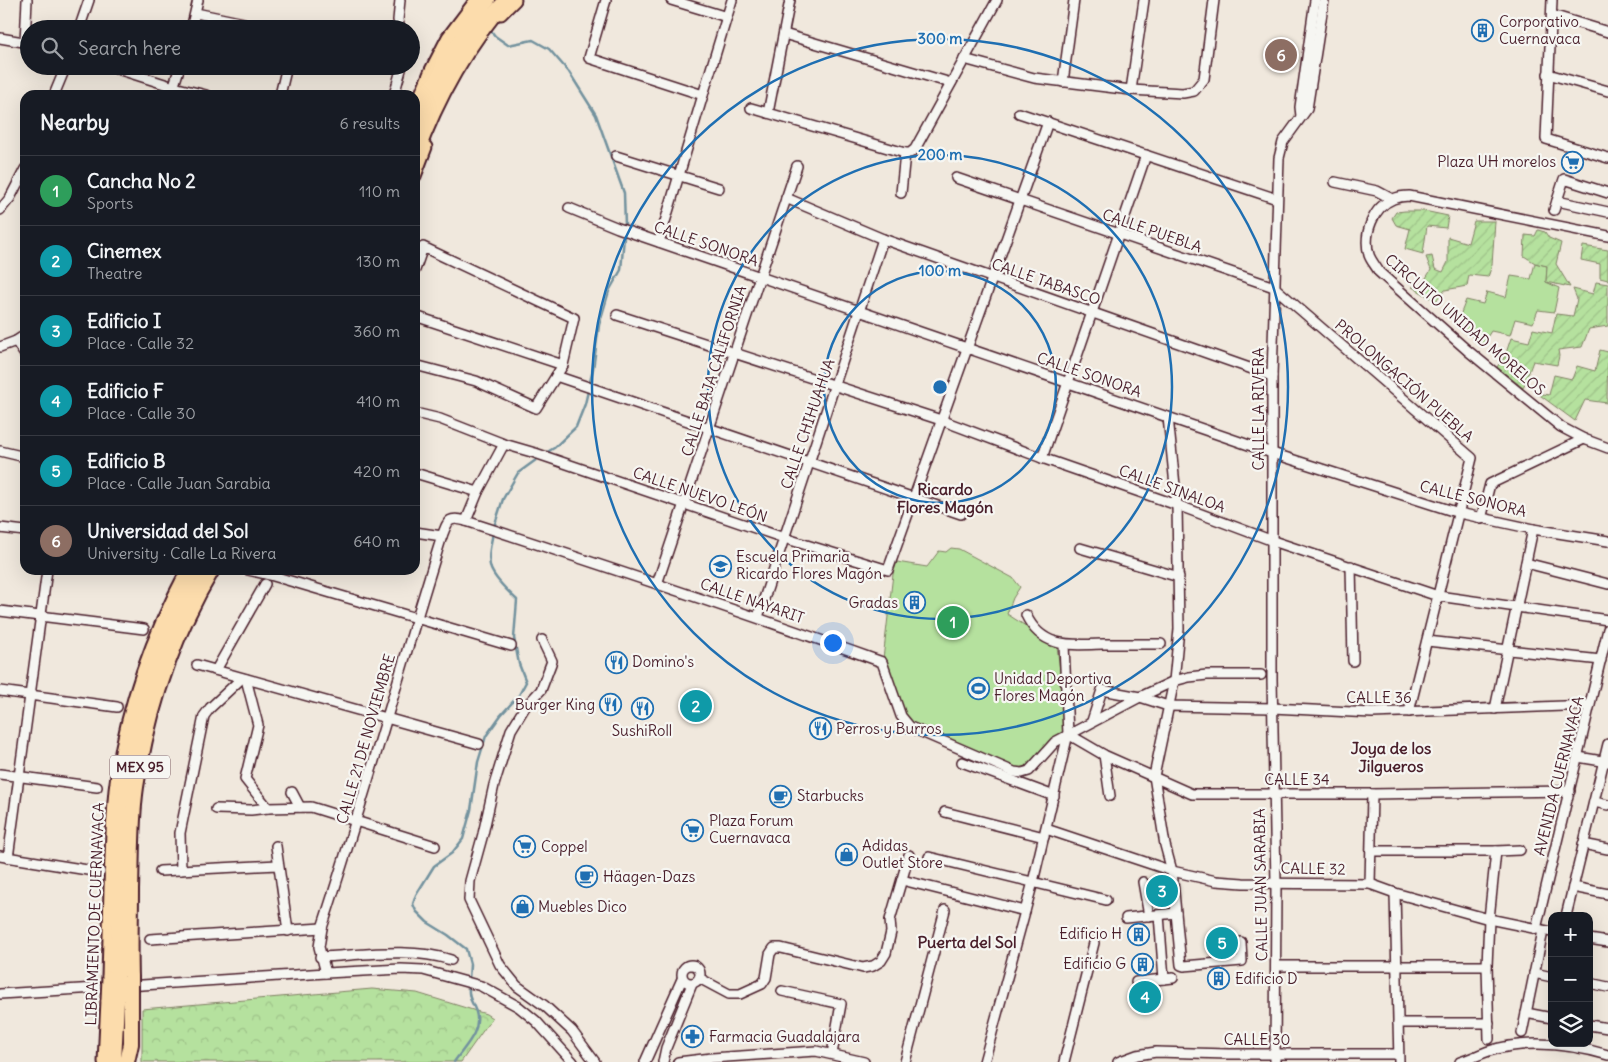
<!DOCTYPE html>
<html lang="en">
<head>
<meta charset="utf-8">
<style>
	body { margin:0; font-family:Delius,sans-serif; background:#242831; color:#f1f3f6 }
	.controls { position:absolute; right:15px; bottom:15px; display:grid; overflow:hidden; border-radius:10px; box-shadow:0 5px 20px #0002 }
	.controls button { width:45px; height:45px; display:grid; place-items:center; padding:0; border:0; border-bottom:1px solid #363941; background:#171b24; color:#f1f3f6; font:25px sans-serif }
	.you { position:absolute; left:832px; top:642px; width:18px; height:18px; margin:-12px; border:4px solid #fff; border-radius:50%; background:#1a73e8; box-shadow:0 0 0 8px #1a73e833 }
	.badge { display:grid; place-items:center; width:32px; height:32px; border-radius:50%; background:#0b8043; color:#fff; font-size:16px; font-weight:700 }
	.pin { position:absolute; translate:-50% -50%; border:2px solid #fff; box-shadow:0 1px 5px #0006 }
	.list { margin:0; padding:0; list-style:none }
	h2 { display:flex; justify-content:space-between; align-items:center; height:65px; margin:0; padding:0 20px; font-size:21px }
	h2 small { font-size:16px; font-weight:400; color:#9ea1a6 }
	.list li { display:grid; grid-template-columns:32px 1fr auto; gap:15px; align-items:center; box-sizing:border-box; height:70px; padding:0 20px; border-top:1px solid #363941 }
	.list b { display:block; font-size:19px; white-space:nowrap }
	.list p { margin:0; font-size:16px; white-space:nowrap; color:#9ea1a6 }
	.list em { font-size:16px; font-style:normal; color:#9ea1a6 }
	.icon { flex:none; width:28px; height:28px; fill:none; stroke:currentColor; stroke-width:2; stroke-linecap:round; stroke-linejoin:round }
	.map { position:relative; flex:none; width:1608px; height:1062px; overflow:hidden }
	.search { position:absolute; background:#171b24; box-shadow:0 5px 20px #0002; left:20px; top:20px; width:400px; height:55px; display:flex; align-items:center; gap:12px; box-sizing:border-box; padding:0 18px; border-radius:28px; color:#9ea1a6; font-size:19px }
	.panel { position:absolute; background:#171b24; box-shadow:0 5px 20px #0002; left:20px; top:90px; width:400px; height:485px; border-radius:15px }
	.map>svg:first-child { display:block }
	.forest { fill:url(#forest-crowns); stroke:#808064 }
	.park { fill:#b5e19e; stroke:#808064 }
	.garden { fill:url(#garden-furrows); stroke:#808064 }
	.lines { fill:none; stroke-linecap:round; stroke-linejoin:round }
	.stream { stroke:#73929e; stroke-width:2.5 }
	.minor-casing { stroke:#4a1f2b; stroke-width:12 }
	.major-casing { stroke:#4a1f2b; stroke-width:15 }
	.highway-casing { stroke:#4a1f2b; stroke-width:18 }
	.minor { stroke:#f6f6f2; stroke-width:9 }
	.major { stroke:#fcdcac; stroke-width:11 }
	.highway { stroke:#fcdcac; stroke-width:14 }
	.major-bridge-casing { stroke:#4a1f2b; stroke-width:15; stroke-linecap:butt }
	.highway-bridge-casing { stroke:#4a1f2b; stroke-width:18; stroke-linecap:butt }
	.major-bridge { stroke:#fcdcac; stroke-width:11 }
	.highway-bridge { stroke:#fcdcac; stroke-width:14 }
	.ring { fill:none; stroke:#1f6fb2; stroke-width:2.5 }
	.labels { text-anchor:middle; stroke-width:4.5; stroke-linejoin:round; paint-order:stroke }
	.shield { fill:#f6f6f2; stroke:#7e6067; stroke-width:1 }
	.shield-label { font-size:14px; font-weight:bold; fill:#4a1f2b }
	.poi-label { font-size:15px; fill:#4a1f2b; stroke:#f6f6f2; text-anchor:start }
	.street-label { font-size:15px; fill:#4a1f2b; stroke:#f6f6f2 }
	.neighbourhood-label { font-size:16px; font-weight:bold; fill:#4a1f2b; stroke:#f6f6f2 }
	.centre { fill:#1f6fb2; stroke:#f6f6f2; stroke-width:2.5 }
	.ring-label { font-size:15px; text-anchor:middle; font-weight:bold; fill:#1f6fb2; stroke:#f6f6f2; stroke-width:4.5; stroke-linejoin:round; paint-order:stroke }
</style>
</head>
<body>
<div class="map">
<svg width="1608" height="1062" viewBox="0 0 1608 1062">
	<defs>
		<pattern id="forest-crowns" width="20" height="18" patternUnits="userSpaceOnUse" patternTransform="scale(1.25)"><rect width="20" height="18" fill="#b5e19e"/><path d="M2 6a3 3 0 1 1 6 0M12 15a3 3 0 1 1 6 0" fill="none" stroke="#9dc188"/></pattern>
		<pattern id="garden-furrows" width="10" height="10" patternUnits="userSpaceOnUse" patternTransform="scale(1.25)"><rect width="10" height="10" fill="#b5e19e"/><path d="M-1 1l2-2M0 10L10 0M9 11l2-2" fill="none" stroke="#9dc188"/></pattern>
	</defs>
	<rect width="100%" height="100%" fill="#f0e8dd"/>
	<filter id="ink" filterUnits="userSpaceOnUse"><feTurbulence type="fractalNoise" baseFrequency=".02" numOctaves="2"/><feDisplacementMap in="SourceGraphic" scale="10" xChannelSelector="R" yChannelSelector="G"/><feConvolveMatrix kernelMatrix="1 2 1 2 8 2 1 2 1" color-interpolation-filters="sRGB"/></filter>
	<g filter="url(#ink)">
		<polygon class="forest" points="372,989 417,993 486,1014 492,1018 461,1062 142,1062 142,1009"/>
		<g class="park">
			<polygon points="1535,263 1547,266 1546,282 1559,288 1554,312 1538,310 1533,323 1515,319 1510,335 1491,331 1482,345 1455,321 1459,318 1466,300 1483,304 1487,292 1506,297 1511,276 1531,279"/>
			<polygon points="951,548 959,549 1013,578 1020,587 1013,598 1007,614 1057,646 1067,729 1052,739 1028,768 1015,771 911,725 903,717 883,659 893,574 897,562 927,567 939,551 946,552"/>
		</g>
		<g class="garden">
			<polygon points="1405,211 1424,211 1448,216 1446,228 1427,226 1423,254 1405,249 1410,229 1396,225 1392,218 1396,212"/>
			<polygon points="1474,221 1495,221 1492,265 1488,277 1469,275 1467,286 1445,290 1436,301 1412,287 1421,286 1431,270 1426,257 1432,256 1435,269 1443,272 1448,262 1448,237 1468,243"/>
			<polygon points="1538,230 1545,232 1549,238 1561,243 1556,264 1570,287 1546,282 1547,266 1535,263 1524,256 1525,235 1535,236"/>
			<polygon points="1583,246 1608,250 1608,280 1600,278 1600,264 1581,260"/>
			<polygon points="1596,282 1608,284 1608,326 1589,329 1582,347 1558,350 1559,356 1557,365 1533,361 1523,388 1497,367 1505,356 1511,338 1529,342 1533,329 1552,333 1556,314 1573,316 1577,299 1573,289 1593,294"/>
			<polygon points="1600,350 1608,352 1607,403 1585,400 1575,421 1537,393 1549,395 1554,375 1572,379 1577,366 1595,371"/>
		</g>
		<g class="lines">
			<g class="stream">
				<polyline points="489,28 495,36 508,45 533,40 549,49 569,72 596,115 624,193 625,226 621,270 609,291 599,325 593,369 585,404 576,427 554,448 544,454"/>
				<polyline points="494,527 503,499 518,473 540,457"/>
				<path d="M469 980 470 964 466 949 448 935 427 922 416 911 413 904 416 895 434 866 452 853 463 839 471 810 478 762 486 736 501 715 519 695 526 682 519 664 514 638 517 600C508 591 496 581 491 569 487 558 491 543 493 533"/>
				<path d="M454 1062C464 1047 482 1032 476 1012 472 1000 468 1000 469 985"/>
			</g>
			<defs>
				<g id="minor">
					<polyline points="400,0 398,20 400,29"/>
					<polyline points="606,0 589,58 703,95"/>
					<polyline points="671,0 727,17"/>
					<polyline points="1552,0 1546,139 1608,158"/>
					<polyline points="196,13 244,23"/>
					<polyline points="1552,15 1608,32"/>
					<polyline points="79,29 89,0"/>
					<polyline points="191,29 198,0"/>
					<polyline points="784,34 951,83"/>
					<polyline points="0,38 29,43"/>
					<polyline points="25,42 27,0"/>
					<polyline points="964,59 1034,78 1131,90 1183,93 1194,91 1204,79 1214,0"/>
					<polyline points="108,66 174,87 206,95"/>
					<polyline points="1548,74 1608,91"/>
					<polyline points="1063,82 1074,0"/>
					<polyline points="1131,90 1144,0"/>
					<polyline points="54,95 66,66"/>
					<polyline points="171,95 180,66"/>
					<polyline points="280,95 287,66"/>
					<polyline points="394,95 402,66"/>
					<polyline points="751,108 905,153 910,153 915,149 997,0"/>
					<polyline points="768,113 790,0"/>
					<polyline points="1019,113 1277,199"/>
					<polyline points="1301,116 1300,107 1315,0"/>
					<polyline points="616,156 719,188"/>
					<polyline points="956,178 1274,287 1472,458 1409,712"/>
					<polyline points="1335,182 1377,191 1392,199"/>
					<polyline points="901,193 905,153"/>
					<polyline points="786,198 883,239 1272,376"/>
					<polyline points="1557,201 1608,212"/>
					<polyline points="569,208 618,228 1272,453 1459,513 1533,529 1608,541"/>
					<polyline points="0,210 10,198 25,169"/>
					<polyline points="1554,210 1564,179 1608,193"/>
					<path d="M1608 236 1409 196C1404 196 1398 197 1393 199 1373 207 1363 234 1369 255 1371 261 1376 266 1379 272L1467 350 1561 427 1584 439 1608 448"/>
					<polyline points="659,242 703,95 732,0"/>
					<polyline points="415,270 423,247 574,318 563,365 536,408 476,381 415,365"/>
					<polyline points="617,315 941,420 1042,458 1177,505 1273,541 1438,596 1608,620"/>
					<polyline points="415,316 563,365"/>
					<polyline points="16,341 25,355"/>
					<polyline points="0,347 16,341 25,335"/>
					<polyline points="556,376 961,514"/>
					<polyline points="415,413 440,419 504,444 535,453 784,538 888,570 1048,122"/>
					<polyline points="1168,417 1177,505 1179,629 1174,681 1154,776 1165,845 1172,871 1181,965 1184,966 1242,961 1241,942"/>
					<polyline points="0,451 25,457"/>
					<polyline points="1042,458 1146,155"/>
					<polyline points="415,473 478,492"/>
					<polyline points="1481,519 1490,484 1584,439"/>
					<polyline points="466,521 478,492 504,444"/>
					<polyline points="0,528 25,531"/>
					<polyline points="415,532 442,536"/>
					<polyline points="1080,548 1179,577"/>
					<polyline points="1526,563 1608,584"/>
					<polyline points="1351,566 1353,661"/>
					<polyline points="248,570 270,575 511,646"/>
					<polyline points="657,584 797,166"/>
					<polyline points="0,611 144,629"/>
					<path d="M1026 615C1042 649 1071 645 1103 644 1122 644 1142 644 1161 644"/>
					<polyline points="758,617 883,239"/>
					<polyline points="542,640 552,661 541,690 525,707 511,730 494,785 483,834 470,881 469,900 500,965 517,986 545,1006 572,1031 595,1062"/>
					<polyline points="1427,641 1601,660"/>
					<polyline points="197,665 479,744"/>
					<polyline points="216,670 265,584"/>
					<polyline points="246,679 258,725 245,779 268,808"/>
					<polyline points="0,691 117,707"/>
					<polyline points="1495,709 1533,529"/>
					<polyline points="1092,721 1102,690 1140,697 1168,706 1272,708 1372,713 1590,705"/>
					<polyline points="1068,734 1104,755 1192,794 1372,794 1570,791"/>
					<polyline points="1104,755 1110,796"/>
					<polyline points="1578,757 1608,762"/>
					<polyline points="962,762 1054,796"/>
					<polyline points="0,774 97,787"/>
					<polyline points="292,792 300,807"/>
					<polyline points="1594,802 1608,805"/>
					<polyline points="216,809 251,810 268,808 311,807 435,846"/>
					<polyline points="945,812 1044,837"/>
					<polyline points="1046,829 1172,871 1216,881 1243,883 1370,884 1395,893 1489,919 1552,932"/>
					<polyline points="1583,844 1608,849"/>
					<polyline points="276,846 288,931"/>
					<polyline points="1372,851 1496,851 1520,850"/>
					<polyline points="0,856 100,872"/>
					<polyline points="929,857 1106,900"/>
					<polyline points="8,858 47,570"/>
					<polyline points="181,870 180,833 204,716 210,708 242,678"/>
					<polyline points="160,871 278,865"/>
					<polyline points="902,880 1025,911"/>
					<polyline points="1143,882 1149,916"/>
					<polyline points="1370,884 1372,794"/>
					<polyline points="1573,887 1608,894"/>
					<polyline points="1395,893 1399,1062"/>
					<polyline points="1159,915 1164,979"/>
					<polyline points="1566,916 1608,744"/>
					<polyline points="1126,918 1176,913"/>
					<polyline points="1536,929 1608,629"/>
					<polyline points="150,939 322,928"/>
					<polyline points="1589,939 1608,942"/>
					<path d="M320 957C362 955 411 947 451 960"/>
					<circle cx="691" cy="974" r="9"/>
					<polyline points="1276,966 1487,966"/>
					<path d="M326 973 319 947 322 928C364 799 401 667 442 536 448 521 448 516 466 521 605 566 744 612 882 662L901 716 910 727 1014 772 1022 773 1029 771 1055 742 1140 697 1174 681 1189 677 1207 675H1261"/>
					<polyline points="1534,973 1552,977"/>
					<polyline points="699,978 729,994 740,994 762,984 766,978 770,954 774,948 781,948 863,968 873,966 881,961 886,953 891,932 890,920 909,855"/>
					<polyline points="1136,982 1173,978"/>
					<polyline points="1589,983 1608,987"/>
					<polyline points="127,986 326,973 401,969 423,970 481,986 519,1007 536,1021 573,1062"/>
					<polyline points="782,991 841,1004 832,1054"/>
					<polyline points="0,994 112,987"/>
					<polyline points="1526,1013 1552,1018"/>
					<polyline points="1398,1023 1489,1023"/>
					<polyline points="1589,1025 1608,1028"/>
					<polyline points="1522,1033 1543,931"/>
					<polyline points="1489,1039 1487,966 1489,919 1496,851"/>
					<polyline points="645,1062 682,979"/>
					<polyline points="663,1062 666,1048 692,984"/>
					<polyline points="678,1062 712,1058 816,1051 864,1062"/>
					<polyline points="905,1062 945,910"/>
					<polyline points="984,1062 1033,882 1068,734 1064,645"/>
					<polyline points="1064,1062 1094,943"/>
					<polyline points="1118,1062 1137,1055 1156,1052 1228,1054 1398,1054"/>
					<polyline points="1275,1062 1276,883 1272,679 1272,376 1279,158 1283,142 1307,109 1324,0"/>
					<path d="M1460 1062C1470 1059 1480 1054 1489 1051 1528 1039 1570 1044 1608 1055"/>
				</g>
				<g id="major">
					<polyline points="501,14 515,0"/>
					<polyline points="415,108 431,70 448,37 476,0"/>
					<polyline points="415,176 426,147"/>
					<path d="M108 977C110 915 109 852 115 790 124 714 151 638 187 570"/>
					<polyline points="104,1062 107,1000"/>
				</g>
				<g id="highway">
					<path d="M415 131C433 82 456 42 488 0"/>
					<path d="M415 157C436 99 465 46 506 0"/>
					<polyline points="117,976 121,831 126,789 136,725 151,672 171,621 198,570"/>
					<path d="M131 977C130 948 131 919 131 890 132 856 131 821 136 787 148 710 172 637 212 570"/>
					<polyline points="114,1062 117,1001"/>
					<polyline points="127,1062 131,1044 131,1000"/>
				</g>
			</defs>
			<use href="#minor" class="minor-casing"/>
			<use href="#major" class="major-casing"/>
			<use href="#highway" class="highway-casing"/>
			<use href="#minor" class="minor"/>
			<use href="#major" class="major"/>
			<use href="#highway" class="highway"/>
			<defs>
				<polyline id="major-bridge" points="107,1000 108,977"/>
				<g id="highway-bridge">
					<polyline points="117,976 117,1001"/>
					<polyline points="131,1000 131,977"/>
				</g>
			</defs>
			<use href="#major-bridge" class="major-bridge-casing"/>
			<use href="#highway-bridge" class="highway-bridge-casing"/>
			<use href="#major-bridge" class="major-bridge"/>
			<use href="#highway-bridge" class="highway-bridge"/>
		</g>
	</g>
	<g class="ring">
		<circle cx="940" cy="387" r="116"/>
		<circle cx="940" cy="387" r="232"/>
		<circle cx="940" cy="387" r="348"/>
	</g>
	<defs>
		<symbol id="building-ring" viewBox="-11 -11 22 22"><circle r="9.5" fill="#f6f6f2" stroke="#1f6fb2" stroke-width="1.5"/><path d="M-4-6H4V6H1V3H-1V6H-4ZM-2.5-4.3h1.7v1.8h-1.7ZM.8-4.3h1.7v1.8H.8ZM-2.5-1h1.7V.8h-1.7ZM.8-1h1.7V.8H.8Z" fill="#1f6fb2"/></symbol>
		<symbol id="supermarket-ring" viewBox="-11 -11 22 22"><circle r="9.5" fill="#f6f6f2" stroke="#1f6fb2" stroke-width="1.5"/><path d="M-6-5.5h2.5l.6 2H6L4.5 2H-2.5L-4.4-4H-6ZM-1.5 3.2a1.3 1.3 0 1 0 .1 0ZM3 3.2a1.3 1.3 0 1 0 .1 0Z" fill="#1f6fb2"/></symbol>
		<symbol id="school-ring" viewBox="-11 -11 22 22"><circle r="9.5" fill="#f6f6f2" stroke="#1f6fb2" stroke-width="1.5"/><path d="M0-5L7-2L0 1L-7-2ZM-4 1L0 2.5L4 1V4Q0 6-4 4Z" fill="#1f6fb2"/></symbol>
		<symbol id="restaurant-ring" viewBox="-11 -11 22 22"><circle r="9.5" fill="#f6f6f2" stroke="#1f6fb2" stroke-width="1.5"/><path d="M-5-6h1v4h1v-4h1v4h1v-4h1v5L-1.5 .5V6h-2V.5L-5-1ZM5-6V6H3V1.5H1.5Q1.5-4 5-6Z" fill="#1f6fb2"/></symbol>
		<symbol id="stadium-ring" viewBox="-11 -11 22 22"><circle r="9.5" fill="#f6f6f2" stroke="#1f6fb2" stroke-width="1.5"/><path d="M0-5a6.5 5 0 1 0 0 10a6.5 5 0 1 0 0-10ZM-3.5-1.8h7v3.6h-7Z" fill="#1f6fb2"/></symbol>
		<symbol id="cafe-ring" viewBox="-11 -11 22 22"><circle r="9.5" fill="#f6f6f2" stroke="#1f6fb2" stroke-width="1.5"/><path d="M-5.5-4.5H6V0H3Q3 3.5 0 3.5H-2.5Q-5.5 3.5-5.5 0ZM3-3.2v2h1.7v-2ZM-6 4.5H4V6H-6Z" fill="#1f6fb2"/></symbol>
		<symbol id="shop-ring" viewBox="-11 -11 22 22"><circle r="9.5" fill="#f6f6f2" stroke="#1f6fb2" stroke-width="1.5"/><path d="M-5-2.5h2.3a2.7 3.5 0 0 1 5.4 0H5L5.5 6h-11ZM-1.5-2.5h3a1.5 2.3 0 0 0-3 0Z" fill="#1f6fb2"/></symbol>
		<symbol id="pharmacy-ring" viewBox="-11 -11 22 22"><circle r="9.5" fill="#f6f6f2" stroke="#1f6fb2" stroke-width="1.5"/><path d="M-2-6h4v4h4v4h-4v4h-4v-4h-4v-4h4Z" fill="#1f6fb2"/></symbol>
	</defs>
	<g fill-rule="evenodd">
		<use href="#building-ring" x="1470" y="18" width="25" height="25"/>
		<use href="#supermarket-ring" x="1560" y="150" width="25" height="25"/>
		<use href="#school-ring" x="708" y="554" width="25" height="25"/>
		<use href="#building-ring" x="902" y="590" width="25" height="25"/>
		<use href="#restaurant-ring" x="604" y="650" width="25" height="25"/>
		<use href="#stadium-ring" x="966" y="676" width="25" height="25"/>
		<use href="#restaurant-ring" x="598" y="692" width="25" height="25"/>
		<use href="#restaurant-ring" x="630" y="696" width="25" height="25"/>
		<use href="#restaurant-ring" x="808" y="716" width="25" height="25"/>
		<use href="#cafe-ring" x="768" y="784" width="25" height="25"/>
		<use href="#supermarket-ring" x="680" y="818" width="25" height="25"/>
		<use href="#supermarket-ring" x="512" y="834" width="25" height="25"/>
		<use href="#shop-ring" x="834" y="842" width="25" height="25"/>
		<use href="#cafe-ring" x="574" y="864" width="25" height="25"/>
		<use href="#shop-ring" x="510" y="894" width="25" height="25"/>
		<use href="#building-ring" x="1126" y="922" width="25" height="25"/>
		<use href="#building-ring" x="1130" y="952" width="25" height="25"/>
		<use href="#building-ring" x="1206" y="966" width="25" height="25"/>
		<use href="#pharmacy-ring" x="680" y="1024" width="25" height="25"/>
	</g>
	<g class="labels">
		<rect class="shield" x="110" y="755.5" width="60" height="23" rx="4"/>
		<g class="shield-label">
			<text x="140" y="772">MEX 95</text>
		</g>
		<g class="poi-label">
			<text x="1499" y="27">Corporativo<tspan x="1499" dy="17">Cuernavaca</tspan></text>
			<text x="1556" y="167" text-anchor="end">Plaza UH morelos</text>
			<text x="736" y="562">Escuela Primaria<tspan x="736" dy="17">Ricardo Flores Magón</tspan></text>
			<text x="898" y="608" text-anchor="end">Gradas</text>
			<text x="632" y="667">Domino's</text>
			<text x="994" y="684">Unidad Deportiva<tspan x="994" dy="17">Flores Magón</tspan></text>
			<text x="595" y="710" text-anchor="end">Burger King</text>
			<text x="836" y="734">Perros y Burros</text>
			<text x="642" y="736" text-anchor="middle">SushiRoll</text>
			<text x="797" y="801">Starbucks</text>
			<text x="709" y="826">Plaza Forum<tspan x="709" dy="17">Cuernavaca</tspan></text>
			<text x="862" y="851">Adidas<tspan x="862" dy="17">Outlet Store</tspan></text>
			<text x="541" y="852">Coppel</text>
			<text x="603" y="882">Häagen-Dazs</text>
			<text x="538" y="912">Muebles Dico</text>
			<text x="1122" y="939" text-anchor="end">Edificio H</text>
			<text x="1126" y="969" text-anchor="end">Edificio G</text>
			<text x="1235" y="984">Edificio D</text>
			<text x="709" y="1042">Farmacia Guadalajara</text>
		</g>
		<g class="street-label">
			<text transform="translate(1152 231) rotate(19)" y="5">CALLE PUEBLA</text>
			<text transform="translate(706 244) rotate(19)" y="5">CALLE SONORA</text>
			<text transform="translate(1046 282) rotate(19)" y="5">CALLE TABASCO</text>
			<text transform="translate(1465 325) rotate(41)" y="5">CIRCUITO UNIDAD MORELOS</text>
			<text transform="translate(714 371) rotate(-72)" y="5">CALLE BAJA CALIFORNIA</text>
			<text transform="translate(1089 375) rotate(19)" y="5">CALLE SONORA</text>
			<text transform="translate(1404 381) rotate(41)" y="5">PROLONGACIÓN PUEBLA</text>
			<text transform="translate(1259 409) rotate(-90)" y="5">CALLE LA RIVERA</text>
			<text transform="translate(808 424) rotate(-71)" y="5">CALLE CHIHUAHUA</text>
			<text transform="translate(1172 489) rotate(20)" y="5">CALLE SINALOA</text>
			<text transform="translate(700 495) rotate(19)" y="5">CALLE NUEVO LEÓN</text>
			<text transform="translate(1473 499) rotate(14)" y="5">CALLE SONORA</text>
			<text transform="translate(752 601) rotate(19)" y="5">CALLE NAYARIT</text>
			<text x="1379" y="703">CALLE 36</text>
			<text transform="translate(366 739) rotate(-74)" y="5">CALLE 21 DE NOVIEMBRE</text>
			<text transform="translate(1559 776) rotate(-76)" y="5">AVENIDA CUERNAVACA</text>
			<text x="1297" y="785">CALLE 34</text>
			<text transform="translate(1313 869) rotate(1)" y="5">CALLE 32</text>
			<text transform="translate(1261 885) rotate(-91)" y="5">CALLE JUAN SARABIA</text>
			<text transform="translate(95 914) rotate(-88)" y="5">LIBRAMIENTO DE CUERNAVACA</text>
			<text x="1257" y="1045">CALLE 30</text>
		</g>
		<g class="neighbourhood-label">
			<text x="945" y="495">Ricardo<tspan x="945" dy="18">Flores Magón</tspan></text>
			<text x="1391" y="754">Joya de los<tspan x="1391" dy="18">Jilgueros</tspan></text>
			<text x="967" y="948">Puerta del Sol</text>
		</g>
	</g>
	<circle cx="940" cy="387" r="8" class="centre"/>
	<g class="ring-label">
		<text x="940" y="44">300 m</text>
		<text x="940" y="160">200 m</text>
		<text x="940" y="276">100 m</text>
	</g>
</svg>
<div class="controls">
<button>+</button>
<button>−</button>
<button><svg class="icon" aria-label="layers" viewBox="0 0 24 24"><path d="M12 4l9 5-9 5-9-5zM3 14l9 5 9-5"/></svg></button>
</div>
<div class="you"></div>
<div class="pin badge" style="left:953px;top:622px;background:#2e9e5b">1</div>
<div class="pin badge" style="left:696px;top:706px;background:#0f9aa8">2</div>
<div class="pin badge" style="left:1162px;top:891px;background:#0f9aa8">3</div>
<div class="pin badge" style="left:1145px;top:997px;background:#0f9aa8">4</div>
<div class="pin badge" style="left:1222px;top:943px;background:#0f9aa8">5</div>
<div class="pin badge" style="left:1281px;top:55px;background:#8d6e63">6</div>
<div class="search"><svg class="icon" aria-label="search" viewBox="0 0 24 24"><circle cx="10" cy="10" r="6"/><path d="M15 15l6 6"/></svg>Search here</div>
<section class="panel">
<h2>Nearby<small>6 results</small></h2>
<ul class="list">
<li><span class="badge" style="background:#2e9e5b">1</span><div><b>Cancha No 2</b><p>Sports</p></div><em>110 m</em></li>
<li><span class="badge" style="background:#0f9aa8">2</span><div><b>Cinemex</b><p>Theatre</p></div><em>130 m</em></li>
<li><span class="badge" style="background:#0f9aa8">3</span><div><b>Edificio I</b><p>Place · Calle 32</p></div><em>360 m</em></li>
<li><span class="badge" style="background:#0f9aa8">4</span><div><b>Edificio F</b><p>Place · Calle 30</p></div><em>410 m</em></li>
<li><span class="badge" style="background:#0f9aa8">5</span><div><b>Edificio B</b><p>Place · Calle Juan Sarabia</p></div><em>420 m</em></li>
<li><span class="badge" style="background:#8d6e63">6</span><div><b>Universidad del Sol</b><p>University · Calle La Rivera</p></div><em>640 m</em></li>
</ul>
</section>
</div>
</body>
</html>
